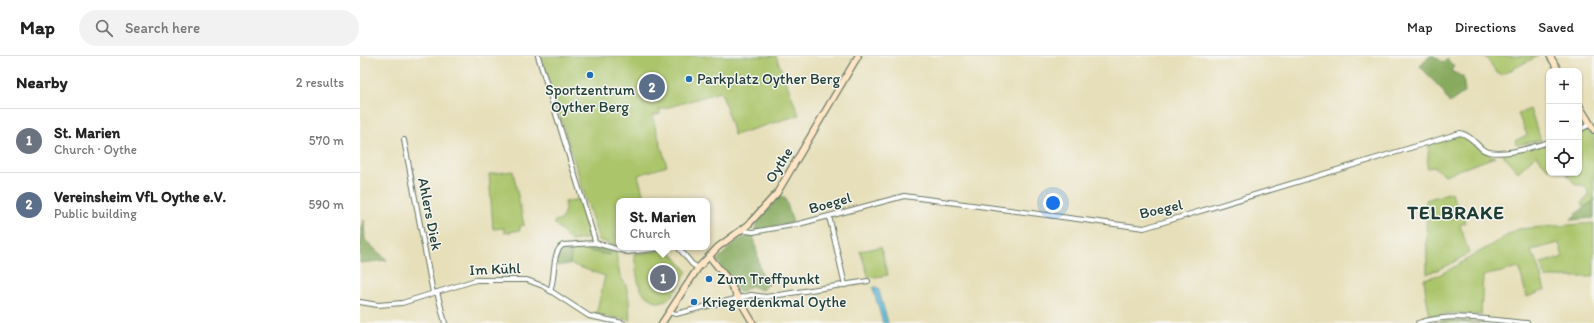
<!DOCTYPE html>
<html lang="en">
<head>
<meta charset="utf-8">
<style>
	body { margin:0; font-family:Itim,sans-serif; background:#f2f2f2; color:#222 }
	.controls { position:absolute; right:12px; top:12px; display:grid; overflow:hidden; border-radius:8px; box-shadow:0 1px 3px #0004 }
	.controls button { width:36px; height:36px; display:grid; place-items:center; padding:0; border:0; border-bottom:1px solid #e0e0e0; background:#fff; color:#222; font:20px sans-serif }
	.you { position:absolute; left:693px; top:147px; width:14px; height:14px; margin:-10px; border:3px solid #fff; border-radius:50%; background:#1a73e8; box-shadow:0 0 0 6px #1a73e833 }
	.badge { display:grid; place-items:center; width:26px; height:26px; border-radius:50%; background:#1f6fb2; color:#fff; font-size:13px; font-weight:700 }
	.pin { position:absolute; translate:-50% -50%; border:2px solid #fff; box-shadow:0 1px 4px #0006 }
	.popup { position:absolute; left:256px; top:142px; width:94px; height:52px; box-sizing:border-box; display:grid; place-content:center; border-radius:8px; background:#fff; filter:drop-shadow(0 1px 3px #0005); font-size:13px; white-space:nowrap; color:#767676 }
	.popup b { font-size:15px; color:#222 }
	.popup::after { content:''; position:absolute; left:50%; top:100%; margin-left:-8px; border:8px solid transparent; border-top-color:#fff }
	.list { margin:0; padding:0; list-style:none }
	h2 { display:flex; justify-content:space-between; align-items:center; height:52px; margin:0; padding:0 16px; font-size:17px }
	h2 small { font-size:13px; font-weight:400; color:#767676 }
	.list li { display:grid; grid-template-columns:26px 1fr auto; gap:12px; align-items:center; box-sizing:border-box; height:64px; padding:0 16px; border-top:1px solid #e0e0e0 }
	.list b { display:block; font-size:15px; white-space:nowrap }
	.list p { margin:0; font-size:13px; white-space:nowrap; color:#767676 }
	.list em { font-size:13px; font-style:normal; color:#767676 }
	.icon { flex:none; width:22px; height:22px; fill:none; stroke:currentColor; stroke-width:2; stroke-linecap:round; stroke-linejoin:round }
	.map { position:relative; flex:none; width:1234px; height:267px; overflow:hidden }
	header { display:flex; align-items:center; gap:24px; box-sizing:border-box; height:56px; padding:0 20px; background:#fff; border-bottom:1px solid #e0e0e0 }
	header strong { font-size:19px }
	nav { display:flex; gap:22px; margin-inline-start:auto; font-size:14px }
	.search { width:280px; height:36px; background:#f2f2f2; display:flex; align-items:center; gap:10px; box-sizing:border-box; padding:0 14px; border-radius:22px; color:#767676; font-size:15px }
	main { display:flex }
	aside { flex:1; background:#fff }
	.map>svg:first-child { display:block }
	.green { fill:#abc56b; stroke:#658150 }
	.forest { fill:#88aa5f; stroke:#54744a }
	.water { fill:#5dbadb; stroke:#3e7c88 }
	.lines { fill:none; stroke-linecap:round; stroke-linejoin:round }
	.street-casing { stroke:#657663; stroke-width:6 }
	.secondary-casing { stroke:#657663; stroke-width:8 }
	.street { stroke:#fff; stroke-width:4 }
	.secondary { stroke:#fee5c5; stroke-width:5.5 }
	.poi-dot { fill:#1f6fb2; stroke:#f6f6f2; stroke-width:1.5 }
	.labels { text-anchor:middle; stroke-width:3; stroke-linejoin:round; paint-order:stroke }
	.poi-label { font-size:15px; fill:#1f3d34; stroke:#f6f6f2; text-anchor:start }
	.street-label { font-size:15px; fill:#1f3d34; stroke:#f6f6f2 }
	.district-label { font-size:19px; font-weight:bold; letter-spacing:1px; fill:#1f3d34; stroke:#f6f6f2 }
</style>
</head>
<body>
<header>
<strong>Map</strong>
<div class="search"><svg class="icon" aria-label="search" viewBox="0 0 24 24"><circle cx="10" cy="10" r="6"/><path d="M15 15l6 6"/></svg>Search here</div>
<nav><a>Map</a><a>Directions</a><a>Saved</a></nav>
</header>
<main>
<aside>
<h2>Nearby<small>2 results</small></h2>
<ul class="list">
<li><span class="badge" style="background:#6b7280">1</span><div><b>St. Marien</b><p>Church · Oythe</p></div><em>570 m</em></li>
<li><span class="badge" style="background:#5c6f8a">2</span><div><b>Vereinsheim VfL Oythe e.V.</b><p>Public building</p></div><em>590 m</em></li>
</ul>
</aside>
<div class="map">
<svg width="1234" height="267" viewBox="0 0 1234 267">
	<rect width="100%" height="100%" fill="#f6f6f2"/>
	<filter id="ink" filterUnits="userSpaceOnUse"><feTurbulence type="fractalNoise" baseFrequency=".025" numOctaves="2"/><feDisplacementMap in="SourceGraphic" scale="8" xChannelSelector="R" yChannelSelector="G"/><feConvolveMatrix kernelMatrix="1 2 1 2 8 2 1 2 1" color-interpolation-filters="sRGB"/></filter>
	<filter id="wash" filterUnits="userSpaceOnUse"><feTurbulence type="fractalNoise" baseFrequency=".012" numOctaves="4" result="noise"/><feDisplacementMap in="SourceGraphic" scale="16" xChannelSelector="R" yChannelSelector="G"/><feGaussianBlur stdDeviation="0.9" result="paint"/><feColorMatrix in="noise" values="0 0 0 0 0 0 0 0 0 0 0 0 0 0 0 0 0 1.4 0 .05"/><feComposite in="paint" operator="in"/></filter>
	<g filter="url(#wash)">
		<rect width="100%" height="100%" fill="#e7dfb9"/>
		<g class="green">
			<polygon points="181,0 416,0 439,59 374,79 363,41 360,36 299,54 300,58 292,60 307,110 278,119 285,145 259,145 258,191 239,184"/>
			<polygon points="1125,0 1178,0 1141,19 1137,17"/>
			<polygon points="1170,53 1181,84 1156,89 1155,85 1167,79 1158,58"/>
			<polygon points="1229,73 1234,81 1234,145 1224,151 1221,147 1229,140 1227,133 1223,129 1216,129 1206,117 1219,117 1219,77"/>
			<polygon points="1100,79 1107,81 1122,95 1135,101 1085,119 1074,111 1067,112 1069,88"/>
			<polygon points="1189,88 1189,114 1176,99 1158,116 1142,98"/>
			<polygon points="153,115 164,169 160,170 160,174 145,177 144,172 133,173 129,118"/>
			<polygon points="1091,136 1105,166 1100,169 1109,197 1089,209 1067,218 1066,144"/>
			<path d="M220 143 232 182 211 185 194 167 196 164 200 165C205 158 205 154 205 146Z"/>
			<polygon points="1234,167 1234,221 1185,221 1181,207 1203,201 1199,187 1171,194 1173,201 1175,201 1185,234 1167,241 1159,212 1123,220 1121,259 1092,257 1070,260 1066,240 1064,223 1079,219 1094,211 1158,173"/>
			<polygon points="227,189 250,199 250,195 256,197 260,220 266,229 269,244 270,264 236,259 245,220 210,208 212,190"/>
			<polygon points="521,191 528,219 509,222 500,195"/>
			<path d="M308 193 327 215C320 227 313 246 297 246 293 244 288 242 285 239 276 231 276 209 274 198Z"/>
			<polygon points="1090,264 1123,267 1070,267"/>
		</g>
		<g class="forest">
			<polygon points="1070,0 1074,0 1084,7 1087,3 1094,10 1091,15 1103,21 1105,36 1089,47 1083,35 1060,10"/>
			<polygon points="420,141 425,141 433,167 395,174 396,168"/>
			<polygon points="1234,145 1234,162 1210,164 1224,151"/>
			<polygon points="4,164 5,184 27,204 0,207 0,181"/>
			<polygon points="393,178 402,220 413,225 402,234 391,230 380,237 357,204 377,185"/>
			<polygon points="227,189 250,195 250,199 227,195"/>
			<polygon points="212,190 210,208 196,210 199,194"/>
		</g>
		<polygon class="water" points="515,231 518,232 528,267 523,267 513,232"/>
	</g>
	<g filter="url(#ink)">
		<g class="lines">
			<defs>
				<g id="street">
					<polyline points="178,0 234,181 235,187"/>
					<polyline points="1219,74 1231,68"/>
					<polyline points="44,84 73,237"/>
					<polyline points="469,160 485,229"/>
					<path d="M383 172 386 175 393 176 439 168 544 140 784 172 1100 77C1110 79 1115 87 1122 93 1137 103 1173 91 1189 86"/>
					<polyline points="318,191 332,208 338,212"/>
					<path d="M190 235C196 222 191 196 203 189L235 187 268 196 310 191"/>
					<polyline points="77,236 85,267"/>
					<polyline points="0,246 18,249 42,247 116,224 167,224 183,230 229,260 263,267"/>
					<polyline points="309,256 316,258 391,239 406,241 508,225"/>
					<path d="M1058 267C1093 256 1130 264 1167 267"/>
				</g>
				<g id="secondary">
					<polyline points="1190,0 1199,15"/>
					<polyline points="1219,49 1234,74"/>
					<polyline points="349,200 366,221 393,267"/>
					<polyline points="302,267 338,212 358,191 388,169 417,137 498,0"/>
				</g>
			</defs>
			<use href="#street" class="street-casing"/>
			<use href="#secondary" class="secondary-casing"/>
			<use href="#street" class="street"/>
			<use href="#secondary" class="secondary"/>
		</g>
	</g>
	<g class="poi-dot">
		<circle cx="230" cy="19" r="4"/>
		<circle cx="329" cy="23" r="4"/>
		<circle cx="349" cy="223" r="4"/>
		<circle cx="334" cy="246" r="4"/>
	</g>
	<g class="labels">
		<g class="poi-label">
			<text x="337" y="28">Parkplatz Oyther Berg</text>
			<text x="230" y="39" text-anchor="middle">Sportzentrum<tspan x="230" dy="17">Oyther Berg</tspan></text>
			<text x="357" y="228">Zum Treffpunkt</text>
			<text x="342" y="251">Kriegerdenkmal Oythe</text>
		</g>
		<g class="street-label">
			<text transform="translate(419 109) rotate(-59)" y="5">Oythe</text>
			<text transform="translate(470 147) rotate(-16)" y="5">Boegel</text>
			<text transform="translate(801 153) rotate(-13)" y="5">Boegel</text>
			<text transform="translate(70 158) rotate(79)" y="5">Ahlers Diek</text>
			<text transform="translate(135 213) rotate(-2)" y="5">Im Kühl</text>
		</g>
		<g class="district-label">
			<text x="1096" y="163">TELBRAKE</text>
		</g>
	</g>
</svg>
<div class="controls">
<button>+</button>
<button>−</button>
<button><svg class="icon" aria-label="locate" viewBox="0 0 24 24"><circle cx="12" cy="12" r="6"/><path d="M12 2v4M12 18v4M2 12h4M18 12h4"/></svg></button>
</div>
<div class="you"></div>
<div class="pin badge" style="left:303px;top:222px;background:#6b7280">1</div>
<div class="popup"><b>St. Marien</b>Church</div>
<div class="pin badge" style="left:292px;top:31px;background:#5c6f8a">2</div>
</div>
</main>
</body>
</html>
